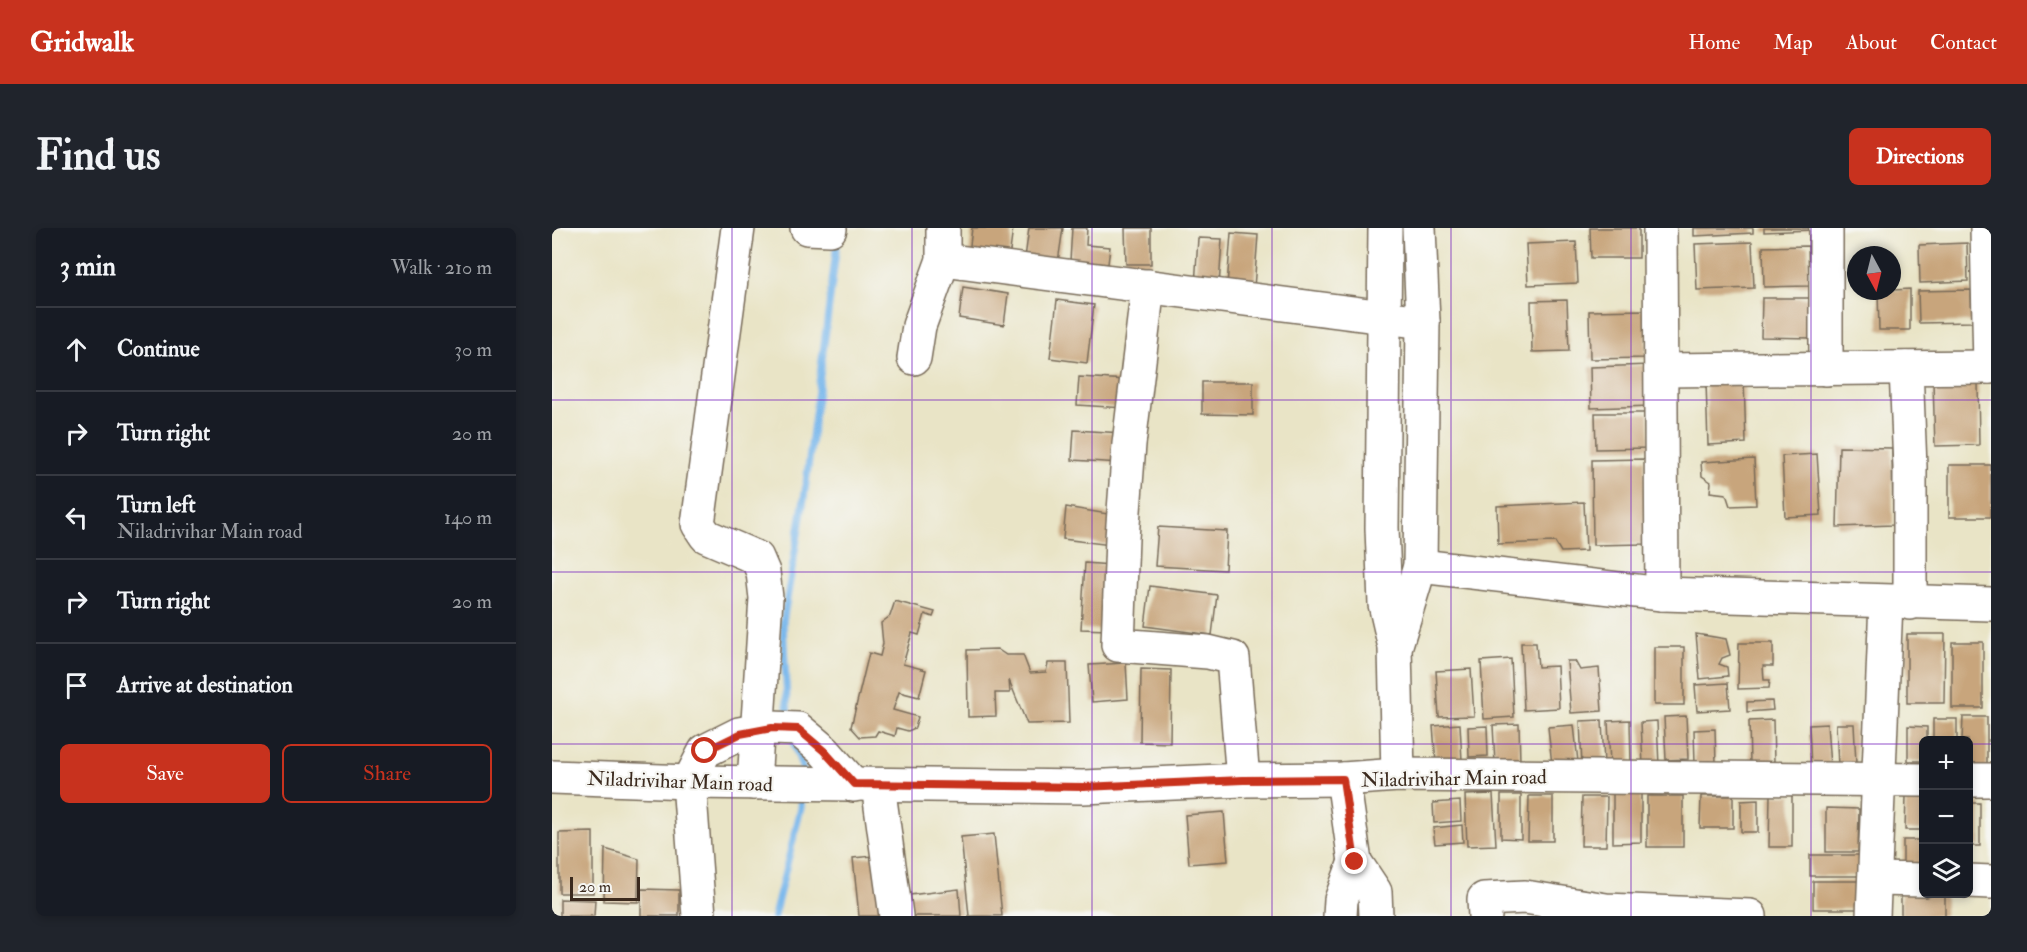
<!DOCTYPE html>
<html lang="en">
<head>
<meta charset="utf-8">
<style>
	body { margin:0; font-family:"IM FELL Double Pica",serif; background:#20242c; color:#f1f3f6 }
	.controls { position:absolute; right:18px; bottom:18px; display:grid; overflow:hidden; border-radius:9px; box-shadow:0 3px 9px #0003 }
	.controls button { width:54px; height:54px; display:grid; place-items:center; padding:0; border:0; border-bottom:2px solid #363941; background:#171b24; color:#f1f3f6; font:30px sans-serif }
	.compass { position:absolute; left:1295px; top:18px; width:54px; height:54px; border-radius:50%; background:#171b24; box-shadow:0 3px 9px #0003; rotate:173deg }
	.scale { position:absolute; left:18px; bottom:15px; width:70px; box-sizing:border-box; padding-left:6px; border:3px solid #3b2a1e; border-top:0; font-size:16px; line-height:21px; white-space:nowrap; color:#3b2a1e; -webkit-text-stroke:4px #f6f6f2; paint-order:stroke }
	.stop { position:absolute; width:18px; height:18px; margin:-14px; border:4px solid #c8321e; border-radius:50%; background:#fff }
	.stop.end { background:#c8321e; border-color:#fff; box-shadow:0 2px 6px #0008 }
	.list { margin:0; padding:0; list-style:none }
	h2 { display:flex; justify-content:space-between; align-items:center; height:78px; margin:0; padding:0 24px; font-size:26px }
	h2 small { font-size:20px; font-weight:400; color:#9ea1a6 }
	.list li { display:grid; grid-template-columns:39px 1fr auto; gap:18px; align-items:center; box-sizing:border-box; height:84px; padding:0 24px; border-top:2px solid #363941 }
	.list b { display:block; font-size:22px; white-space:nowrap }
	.list p { margin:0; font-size:20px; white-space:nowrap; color:#9ea1a6 }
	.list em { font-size:20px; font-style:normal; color:#9ea1a6 }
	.actions { display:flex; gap:12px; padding:18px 24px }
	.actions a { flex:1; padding:14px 0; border:2px solid #c8321e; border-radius:9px; text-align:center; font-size:21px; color:#c8321e }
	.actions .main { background:#c8321e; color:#fff }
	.icon { flex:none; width:33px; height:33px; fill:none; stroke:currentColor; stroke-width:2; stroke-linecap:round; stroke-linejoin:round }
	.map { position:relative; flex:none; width:1439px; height:688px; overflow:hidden; border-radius:9px }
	header { display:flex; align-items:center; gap:36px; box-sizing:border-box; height:84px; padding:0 30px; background:#c8321e; color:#fff }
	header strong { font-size:28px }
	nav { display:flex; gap:33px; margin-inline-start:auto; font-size:21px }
	.intro { display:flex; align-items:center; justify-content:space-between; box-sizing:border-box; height:144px; padding:0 36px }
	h1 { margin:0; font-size:42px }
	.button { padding:15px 27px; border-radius:9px; background:#c8321e; color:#fff; font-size:21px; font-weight:700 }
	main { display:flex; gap:36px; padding:0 36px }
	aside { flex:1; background:#171b24; border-radius:9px; box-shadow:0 3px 9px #0003 }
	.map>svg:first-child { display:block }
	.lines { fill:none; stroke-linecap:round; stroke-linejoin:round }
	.stream { stroke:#78b7ec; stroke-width:7 }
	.building { fill:#c8a57b }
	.minor-casing { stroke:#786b59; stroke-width:36 }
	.minor { stroke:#fff; stroke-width:33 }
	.route { stroke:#c8321e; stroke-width:8 }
	.grid { fill:none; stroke:#7b2cbf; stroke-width:1.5; stroke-opacity:0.55 }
	.labels { text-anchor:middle; stroke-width:4.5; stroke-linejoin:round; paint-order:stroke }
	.street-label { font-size:20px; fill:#3b2a1e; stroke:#f6f6f2 }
</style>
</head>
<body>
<header>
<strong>Gridwalk</strong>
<nav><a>Home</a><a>Map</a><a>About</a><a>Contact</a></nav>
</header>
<div class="intro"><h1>Find us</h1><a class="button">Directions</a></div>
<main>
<aside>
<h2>3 min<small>Walk · 210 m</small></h2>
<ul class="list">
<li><svg class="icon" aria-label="ahead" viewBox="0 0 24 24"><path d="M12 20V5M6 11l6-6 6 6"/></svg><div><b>Continue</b></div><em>30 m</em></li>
<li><svg class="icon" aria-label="right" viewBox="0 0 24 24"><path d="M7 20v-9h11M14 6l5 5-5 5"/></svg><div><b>Turn right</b></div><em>20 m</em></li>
<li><svg class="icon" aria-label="left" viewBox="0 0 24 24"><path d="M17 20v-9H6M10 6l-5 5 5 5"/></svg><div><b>Turn left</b><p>Niladrivihar Main road</p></div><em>140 m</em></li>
<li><svg class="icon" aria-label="right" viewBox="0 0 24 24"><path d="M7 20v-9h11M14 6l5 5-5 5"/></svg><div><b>Turn right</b></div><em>20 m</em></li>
<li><svg class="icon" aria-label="arrive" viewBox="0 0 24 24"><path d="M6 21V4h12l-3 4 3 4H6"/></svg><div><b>Arrive at destination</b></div></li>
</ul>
<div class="actions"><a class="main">Save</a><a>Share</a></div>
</aside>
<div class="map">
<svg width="1439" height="688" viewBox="0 0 1439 688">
	<rect width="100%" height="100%" fill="#f6f6f2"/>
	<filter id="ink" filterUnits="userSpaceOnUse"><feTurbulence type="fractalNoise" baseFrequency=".0167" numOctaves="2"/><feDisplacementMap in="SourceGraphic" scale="12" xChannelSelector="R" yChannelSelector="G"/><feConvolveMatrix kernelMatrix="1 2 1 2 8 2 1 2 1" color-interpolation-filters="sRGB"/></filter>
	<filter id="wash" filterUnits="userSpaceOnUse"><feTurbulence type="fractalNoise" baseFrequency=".008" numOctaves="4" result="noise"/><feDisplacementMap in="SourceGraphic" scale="24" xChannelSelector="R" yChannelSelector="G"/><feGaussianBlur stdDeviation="1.35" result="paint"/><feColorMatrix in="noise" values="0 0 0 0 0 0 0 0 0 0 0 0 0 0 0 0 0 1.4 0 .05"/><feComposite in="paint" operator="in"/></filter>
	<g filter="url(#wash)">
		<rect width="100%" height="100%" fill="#e9e4c6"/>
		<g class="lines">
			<g class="stream">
				<polyline points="236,493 231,394 252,271 286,8"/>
				<polyline points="241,513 251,542 251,548"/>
				<polyline points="222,688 249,580 250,565"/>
			</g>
		</g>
		<g id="blocks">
			<g class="building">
				<polygon points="420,0 461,0 457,31 417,26"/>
				<polygon points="477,0 511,0 506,34 473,30"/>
				<polygon points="520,0 535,0 534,17 558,19 556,36 518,33"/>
				<polygon points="573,0 599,0 599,36 574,36"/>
				<polygon points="1038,0 1087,0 1087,30 1039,30"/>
				<polygon points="1142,0 1201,0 1201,5 1142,8"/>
				<polygon points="1212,0 1259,0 1259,2 1212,4"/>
				<polygon points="679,5 706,7 702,60 675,58"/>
				<polygon points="646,10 670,11 667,59 643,58"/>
				<polygon points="1024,14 1026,55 976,57 974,16"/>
				<polygon points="1200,14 1202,60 1145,62 1143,16"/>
				<polygon points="1415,15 1416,53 1368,55 1367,17"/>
				<polygon points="1256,18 1257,58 1212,59 1211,19"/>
				<polygon points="411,59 456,66 452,97 407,90"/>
				<polygon points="1358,61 1358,102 1327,102 1326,63"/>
				<polygon points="1419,62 1420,94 1367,95 1366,63"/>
				<polygon points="1210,70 1260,70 1260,110 1209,109"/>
				<polygon points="505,72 542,77 535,135 498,130"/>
				<polygon points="1015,72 1017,123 980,124 979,73"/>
				<polygon points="1094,82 1094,130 1038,131 1037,83"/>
				<polygon points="1099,137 1100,178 1039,180 1038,139"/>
				<polygon points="527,149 575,152 573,180 525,177"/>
				<polygon points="1192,153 1194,215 1156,217 1154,154"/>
				<polygon points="1426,153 1427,217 1383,218 1381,154"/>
				<polygon points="650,154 701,154 701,187 650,186"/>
				<polygon points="1043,185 1097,185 1098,220 1044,221"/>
				<polygon points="522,202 571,205 569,235 520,232"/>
				<polygon points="1287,219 1340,220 1341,297 1285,299"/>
				<polygon points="1265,226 1269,287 1233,289 1230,228"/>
				<polygon points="1093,231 1093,316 1041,317 1040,232"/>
				<polygon points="1202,231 1204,277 1178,278 1174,266 1158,264 1159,254 1150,248 1149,234"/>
				<rect x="1397" y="237" width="42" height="52"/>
				<polygon points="1032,274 1034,323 1009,324 1003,314 946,316 945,278"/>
				<polygon points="514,279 562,287 559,317 511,311"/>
				<polygon points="606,299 675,303 673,342 603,338"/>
				<polygon points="533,335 559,337 555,402 529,401"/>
				<polygon points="598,358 665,367 660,407 593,398"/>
				<polygon points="343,373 383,384 381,389 373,386 367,407 360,405 351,436 374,442 367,469 347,464 341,482 366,489 363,500 356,503 345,500 343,508 326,503 323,508 308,509 299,499 317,425 328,428 331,416 329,395 338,388"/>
				<polygon points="1144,406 1174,411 1178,427 1170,430 1167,436 1175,439 1176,448 1148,451"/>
				<polygon points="1355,406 1393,406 1392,475 1355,475"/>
				<rect x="1400" y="414" width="31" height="66"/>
				<polygon points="969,415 984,415 986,439 1005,438 1007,480 972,482"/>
				<polygon points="1187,415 1221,415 1221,438 1211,438 1212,452 1218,452 1217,460 1186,461"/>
				<rect x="1102" y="419" width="30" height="58"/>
				<polygon points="445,421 454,427 471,427 478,445 494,444 496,435 515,435 517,495 475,496 457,452 458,465 443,465 444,488 416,489 415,422"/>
				<polygon points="959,431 962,489 932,491 929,433"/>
				<polygon points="1015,433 1023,433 1028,442 1047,440 1050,483 1019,485"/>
				<polygon points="574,435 576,471 540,474 537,437"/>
				<polygon points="589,441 619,442 618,515 588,514"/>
				<polygon points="919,441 922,488 887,489 884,443"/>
				<polygon points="1176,455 1178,481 1145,483 1143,457"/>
				<polygon points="1220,473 1221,482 1195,484 1195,474"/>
				<polygon points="1134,488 1136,531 1114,532 1112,489"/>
				<polygon points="1411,489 1435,489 1435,543 1416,543 1416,512 1410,512"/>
				<rect x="1381" y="491" width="24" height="21"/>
				<polygon points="1050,492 1052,537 1030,538 1028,493"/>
				<polygon points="1078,492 1079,536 1058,537 1056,493"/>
				<polygon points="1221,492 1222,535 1198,536 1197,493"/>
				<polygon points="1105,493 1107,538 1091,538 1089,494"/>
				<polygon points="908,496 910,533 884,535 881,498"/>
				<polygon points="967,496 968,535 943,536 941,497"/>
				<polygon points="1275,496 1278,539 1259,540 1257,497"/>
				<polygon points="1284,496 1302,496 1304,536 1286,537"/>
				<polygon points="1022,497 1026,534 1000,537 996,499"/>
				<polygon points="935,498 936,528 917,529 916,499"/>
				<polygon points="1356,498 1375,499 1375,512 1372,512 1372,533 1356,533"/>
				<polygon points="1163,501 1164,536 1143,536 1142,502"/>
				<polygon points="1061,565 1089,566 1089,614 1061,615"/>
				<polygon points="941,566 944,617 915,618 913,567"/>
				<polygon points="949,567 969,567 969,611 949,610"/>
				<polygon points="1218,567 1240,567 1240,619 1217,619"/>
				<polygon points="977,568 1001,568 1001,613 976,613"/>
				<rect x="1095" y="568" width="36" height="51"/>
				<polygon points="1149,568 1181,568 1181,600 1148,600"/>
				<polygon points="1354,568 1372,568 1372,602 1353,602"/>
				<polygon points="1030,569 1055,569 1054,618 1029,618"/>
				<polygon points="1206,572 1206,604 1189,604 1189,573"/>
				<polygon points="908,573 909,593 882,595 881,575"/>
				<rect x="1416" y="575" width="12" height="43"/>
				<polygon points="1274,580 1307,581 1306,624 1274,624"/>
				<polygon points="672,584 676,633 637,636 633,587"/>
				<polygon points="910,597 911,614 883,616 881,600"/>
				<polygon points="41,604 41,665 7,665 7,605"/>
				<polygon points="442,606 450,688 417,688 409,609"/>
				<rect x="1351" y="612" width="21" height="31"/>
				<polygon points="53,621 87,631 86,674 52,673"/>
				<polygon points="331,627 337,688 307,688 301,630"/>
				<rect x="1258" y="627" width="49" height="21"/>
				<rect x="1261" y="653" width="46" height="28"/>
				<polygon points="89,661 127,662 127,688 89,688"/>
				<polygon points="407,661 409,688 360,688 358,667"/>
				<polygon points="1349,664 1393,666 1393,688 1349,688"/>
				<polygon points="8,671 43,672 42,688 8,688"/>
			</g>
		</g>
	</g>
	<g filter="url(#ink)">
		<use href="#blocks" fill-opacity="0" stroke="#786b59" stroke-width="1.5"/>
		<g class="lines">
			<defs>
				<g id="minor">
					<polyline points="186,0 146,296 154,308 205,330 211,344 214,370 202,555"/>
					<polyline points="255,0 278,1"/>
					<polyline points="833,0 830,300 833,376 842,415"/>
					<polyline points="1108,0 1110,366"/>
					<polyline points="1435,0 1438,139"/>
					<polyline points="391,32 871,94"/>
					<polyline points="596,58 577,216 570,310 566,417 656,424 681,430 691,552"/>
					<polyline points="362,130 367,98 391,32 391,0"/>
					<polyline points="1354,140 1358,239 1358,375"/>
					<polyline points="1274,141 1274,0"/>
					<polyline points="1109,142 1439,139"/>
					<polyline points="868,338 1110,366 1439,376"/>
					<polyline points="846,547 843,420 868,338 871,94 867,0"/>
					<polyline points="0,549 137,554 531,559 691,552 791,551 846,547 1372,552"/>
					<polyline points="791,551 803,634 823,664 824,688"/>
					<polyline points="1416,552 1439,552"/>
					<polyline points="326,557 344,688"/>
					<polyline points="1323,651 1372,652"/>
					<polyline points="1416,653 1439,654"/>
					<polyline points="147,688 137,554 153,523 187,506 220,500 246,501 272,523 302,557"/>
					<polyline points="788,688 789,672 803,634"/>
					<polyline points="933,688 932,671 973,669 1054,682 1198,688"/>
					<polyline points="1321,688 1334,374"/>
				</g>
			</defs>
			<use href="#minor" class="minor-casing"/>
			<use href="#minor" class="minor"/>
		</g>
	</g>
	<g class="lines" filter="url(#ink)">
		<polyline class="route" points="153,523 188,506 220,500 246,501 272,523 302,556 531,559 691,552 791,551 803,634"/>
	</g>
	<path class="grid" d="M180 0V688M360 0V688M540 0V688M720 0V688M899 0V688M1079 0V688M1259 0V688M0 172H1439M0 344H1439M0 516H1372M1416 516H1439"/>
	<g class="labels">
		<g class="street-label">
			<text transform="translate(902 550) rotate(-1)" y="7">Niladrivihar Main road</text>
			<text transform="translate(128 553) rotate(2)" y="7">Niladrivihar Main road</text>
		</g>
	</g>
</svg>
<div class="controls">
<button>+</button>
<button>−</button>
<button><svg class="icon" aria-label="layers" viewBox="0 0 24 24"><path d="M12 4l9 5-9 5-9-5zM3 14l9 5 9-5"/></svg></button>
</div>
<svg class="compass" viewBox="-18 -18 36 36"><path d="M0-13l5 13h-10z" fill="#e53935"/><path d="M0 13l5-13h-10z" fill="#9ea1a6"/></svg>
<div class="scale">20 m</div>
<div class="stop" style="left:153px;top:523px"></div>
<div class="stop end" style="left:803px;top:634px"></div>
</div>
</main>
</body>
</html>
